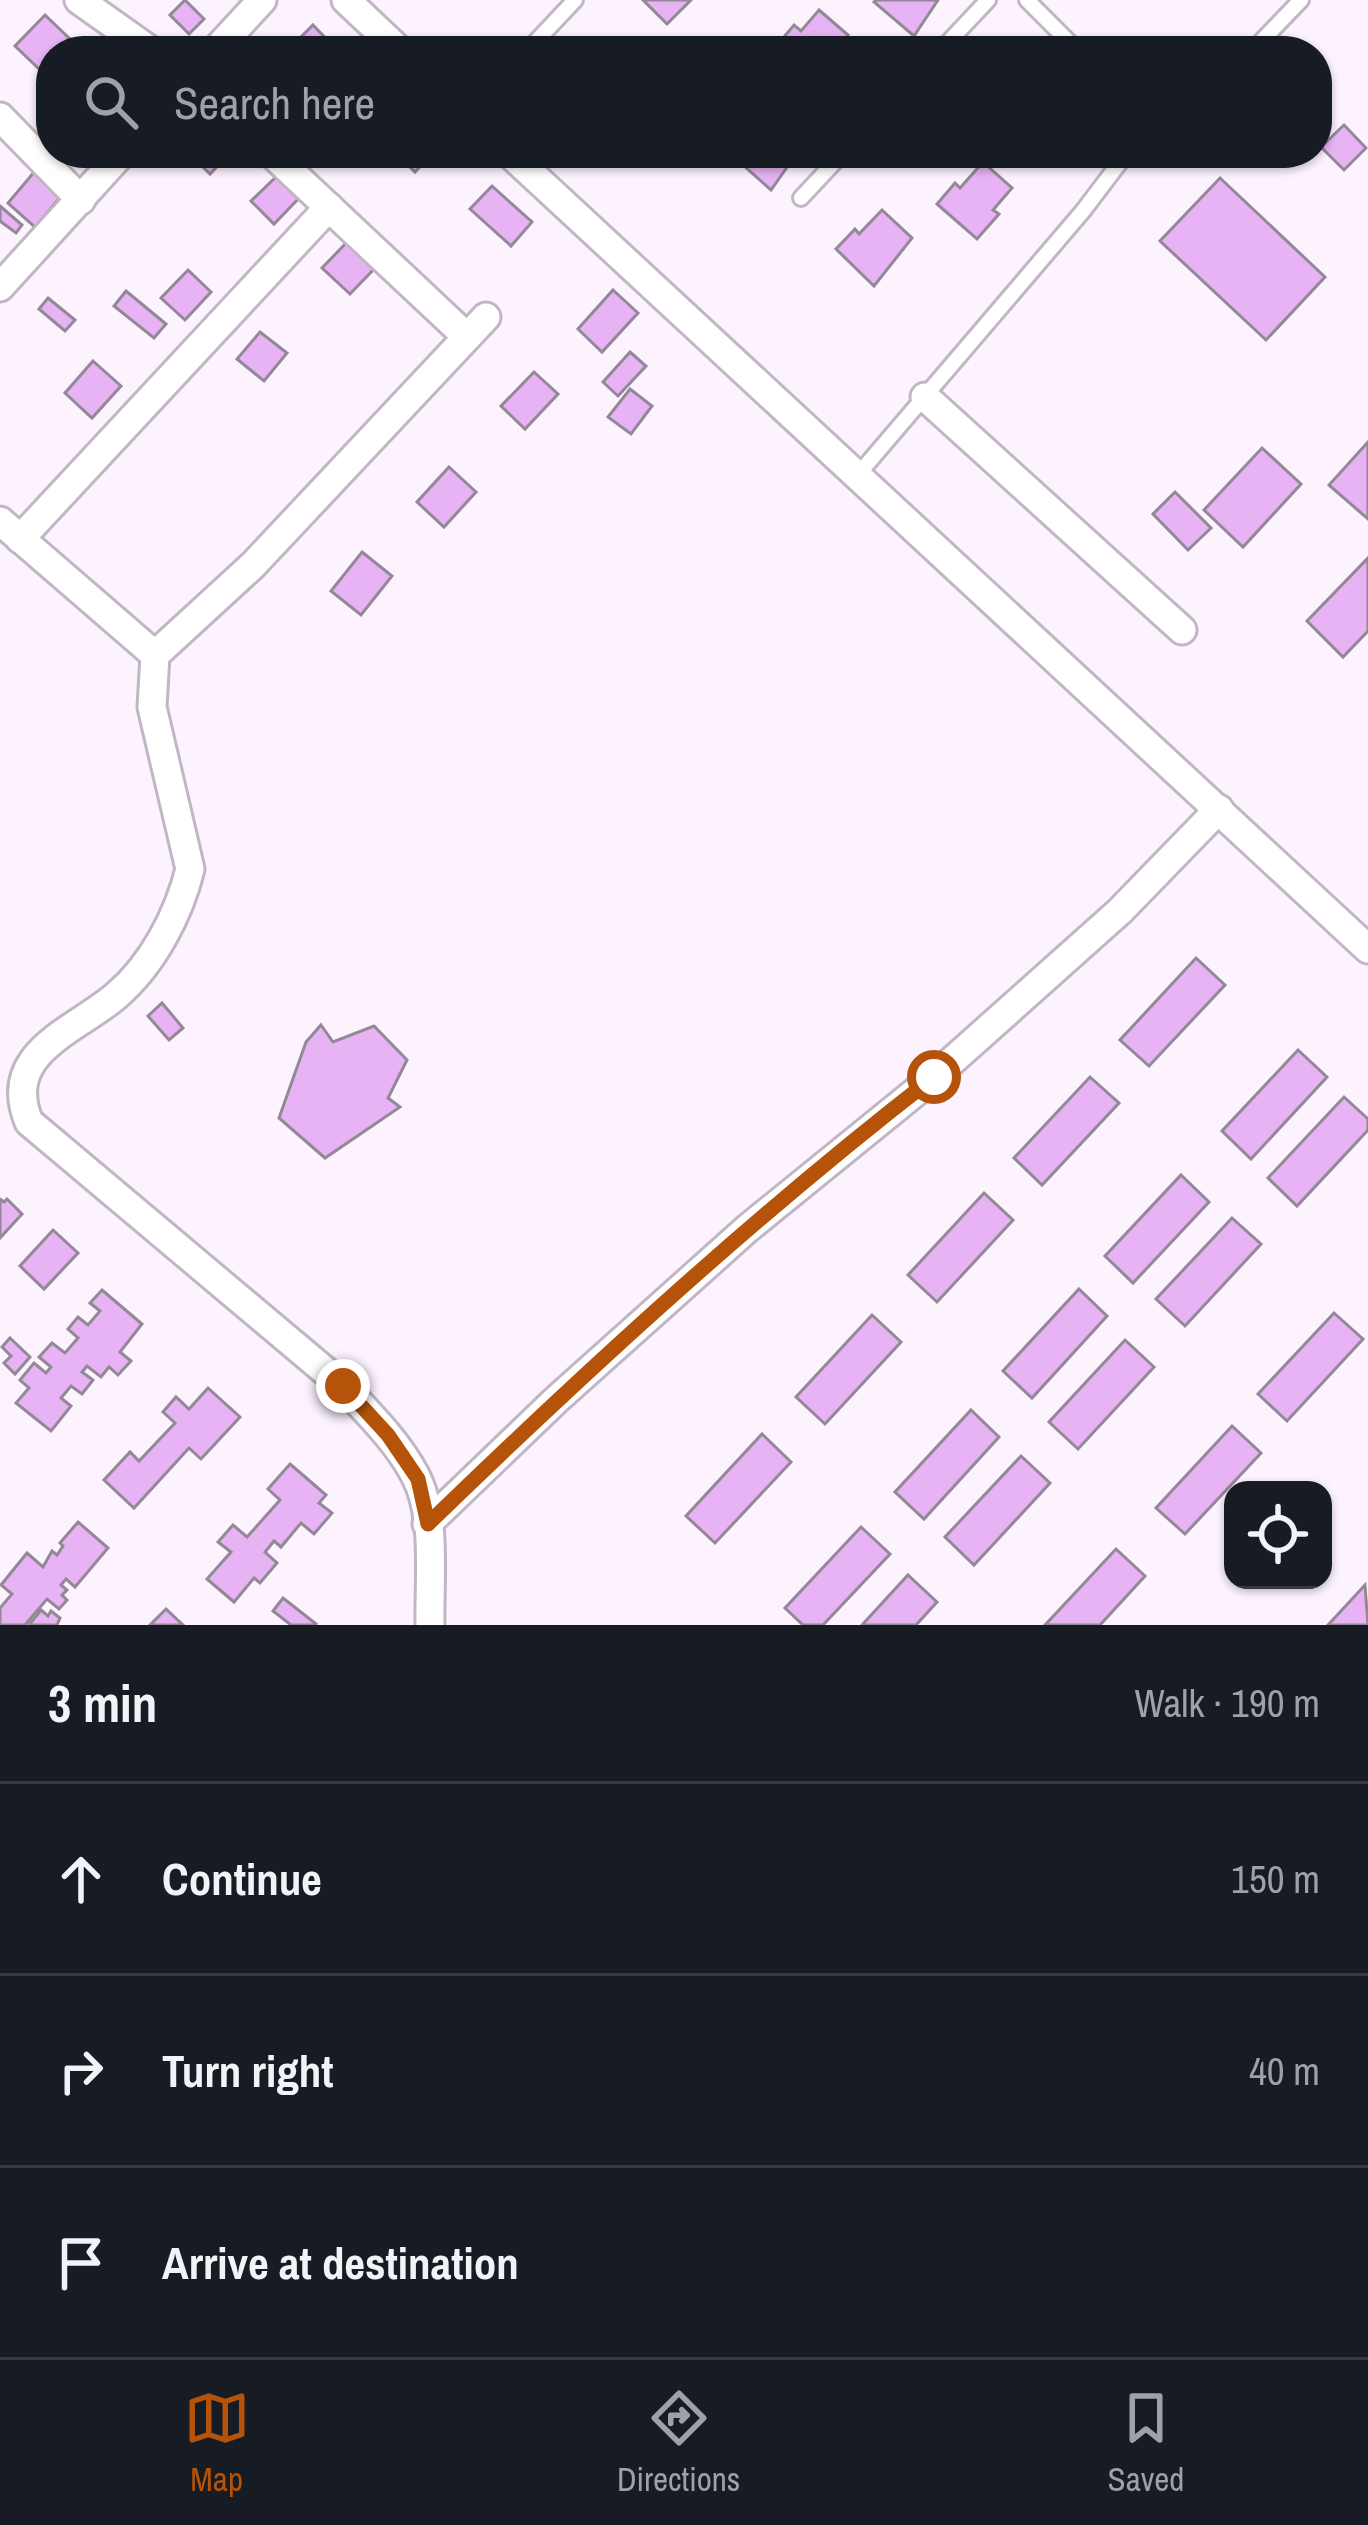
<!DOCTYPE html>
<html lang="en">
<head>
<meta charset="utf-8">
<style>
	body { margin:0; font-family:"Archivo Narrow",sans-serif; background:#242831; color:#f1f3f6 }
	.controls { position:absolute; right:36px; bottom:36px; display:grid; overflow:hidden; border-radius:24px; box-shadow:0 3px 9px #0004 }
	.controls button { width:108px; height:108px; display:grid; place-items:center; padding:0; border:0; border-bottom:3px solid #363941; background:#171b24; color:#f1f3f6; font:60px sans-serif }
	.stop { position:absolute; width:36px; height:36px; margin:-27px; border:9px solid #b45309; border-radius:50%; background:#fff }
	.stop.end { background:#b45309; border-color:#fff; box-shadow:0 3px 12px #0008 }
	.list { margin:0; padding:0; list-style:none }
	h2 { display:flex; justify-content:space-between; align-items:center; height:156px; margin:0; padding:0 48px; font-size:51px }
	h2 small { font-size:39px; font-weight:400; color:#9ea1a6 }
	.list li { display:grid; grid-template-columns:78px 1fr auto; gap:36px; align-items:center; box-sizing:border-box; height:192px; padding:0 48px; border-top:3px solid #363941 }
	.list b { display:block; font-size:45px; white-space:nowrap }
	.list em { font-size:39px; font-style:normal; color:#9ea1a6 }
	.icon { flex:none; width:66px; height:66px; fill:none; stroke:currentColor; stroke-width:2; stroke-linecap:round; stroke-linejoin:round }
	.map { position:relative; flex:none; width:1368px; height:1625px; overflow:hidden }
	.search { position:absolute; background:#171b24; box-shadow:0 3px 9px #0004; left:36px; right:36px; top:36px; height:132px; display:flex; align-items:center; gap:30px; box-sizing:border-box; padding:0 42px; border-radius:48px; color:#9ea1a6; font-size:45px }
	.sheet { height:732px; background:#171b24 }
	nav { display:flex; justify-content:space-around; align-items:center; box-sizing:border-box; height:168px; border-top:3px solid #363941; background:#171b24; font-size:33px; color:#9ea1a6 }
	nav a { display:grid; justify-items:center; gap:6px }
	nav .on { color:#b45309 }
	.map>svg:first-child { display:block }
	.building { fill:#e7b3f4; stroke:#938896; stroke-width:3 }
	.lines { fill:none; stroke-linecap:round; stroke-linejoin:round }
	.service-casing { stroke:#c1b6c4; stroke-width:20 }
	.minor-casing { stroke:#c1b6c4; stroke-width:33 }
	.service { stroke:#fff; stroke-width:14 }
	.minor { stroke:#fff; stroke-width:27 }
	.route { stroke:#b45309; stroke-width:15 }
</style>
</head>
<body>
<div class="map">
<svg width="1368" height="1625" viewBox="0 0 1368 1625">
	<rect width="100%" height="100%" fill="#fdf3ff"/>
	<g class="building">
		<polygon points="185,0 204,19 189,34 170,15"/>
		<polygon points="643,0 691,0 667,24"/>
		<polygon points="876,0 938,0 914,36 874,2"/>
		<polygon points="819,10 848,35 834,51 773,50 794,25 801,31"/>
		<polygon points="45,15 69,38 57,51 51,51 51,57 39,69 15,46"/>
		<polygon points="313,25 338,51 287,51"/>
		<polygon points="1344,125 1366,148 1344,170 1321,147"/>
		<polygon points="189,153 230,153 210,174"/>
		<polygon points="396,153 433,153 415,172"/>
		<polygon points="735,153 797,153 771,190 733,156"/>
		<polygon points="983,162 1012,188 993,210 999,214 977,239 937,204 955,183 960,188"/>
		<polygon points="35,171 63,194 35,227 8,203"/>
		<polygon points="279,174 301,196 274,224 251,201"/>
		<polygon points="1220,178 1325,277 1266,340 1160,241"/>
		<polygon points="492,186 532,222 511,246 470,209"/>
		<polygon points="0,206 22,225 16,233 0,221"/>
		<polygon points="882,210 912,238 874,286 836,249 855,229 859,234"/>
		<polygon points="349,240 377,266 350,294 322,268"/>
		<polygon points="188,270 211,292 185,320 161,298"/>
		<polygon points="613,290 638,313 602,352 578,329"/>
		<polygon points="126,291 166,324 154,338 114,306"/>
		<polygon points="48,298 75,320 65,331 39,309"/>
		<polygon points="260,332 287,353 264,381 237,359"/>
		<polygon points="630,352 646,366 618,396 603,382"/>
		<polygon points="93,361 121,386 92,418 65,393"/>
		<polygon points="534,372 558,394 525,429 501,406"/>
		<polygon points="630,389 652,406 631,434 608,417"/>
		<polygon points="1368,442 1368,519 1329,485"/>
		<polygon points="1262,448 1301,484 1243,547 1204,510"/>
		<polygon points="449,467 476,492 444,527 417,502"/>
		<polygon points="1175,492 1211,528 1188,550 1153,514"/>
		<polygon points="362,552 392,576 361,615 331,591"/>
		<polygon points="1368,558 1368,631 1343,657 1307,621"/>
		<polygon points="1196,958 1225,985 1149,1066 1120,1040"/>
		<polygon points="162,1003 183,1028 169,1040 148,1016"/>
		<polygon points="321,1025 333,1042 374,1026 407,1060 388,1098 400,1107 325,1158 279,1118 306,1042"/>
		<polygon points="1298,1050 1327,1077 1251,1159 1222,1131"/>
		<polygon points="1090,1077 1119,1103 1042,1185 1014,1158"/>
		<polygon points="1344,1097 1368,1119 1368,1130 1297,1206 1268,1178"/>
		<polygon points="1181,1175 1209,1202 1133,1283 1105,1256"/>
		<polygon points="984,1193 1013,1220 937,1302 908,1275"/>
		<polygon points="0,1199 4,1202 7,1199 22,1214 0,1238"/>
		<polygon points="1232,1218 1261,1244 1185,1326 1156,1299"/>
		<polygon points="53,1230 78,1253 44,1289 20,1266"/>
		<polygon points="1079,1289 1107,1316 1032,1398 1003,1371"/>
		<polygon points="102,1290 142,1324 120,1352 131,1361 118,1375 109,1367 101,1377 87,1366 82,1372 93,1380 82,1394 71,1386 61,1398 71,1406 51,1431 16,1403 29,1388 20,1380 34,1363 46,1373 51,1367 39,1357 52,1343 65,1353 78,1338 68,1329 78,1317 88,1325 100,1311 90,1303"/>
		<polygon points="1334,1313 1363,1339 1287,1421 1258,1394"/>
		<polygon points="872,1315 901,1342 825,1424 796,1397"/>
		<polygon points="10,1338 30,1357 15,1374 4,1363 11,1356 2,1347"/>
		<polygon points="1125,1340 1154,1367 1078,1449 1049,1422"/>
		<polygon points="208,1388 240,1417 201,1459 189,1448 134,1508 104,1480 130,1452 139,1461 175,1423 163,1412 176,1397 189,1409"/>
		<polygon points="971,1410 999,1437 924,1519 895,1492"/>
		<polygon points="1232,1426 1261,1453 1185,1534 1156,1508"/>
		<polygon points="762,1434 791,1462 715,1543 686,1516"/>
		<polygon points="1021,1456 1050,1483 974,1565 945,1537"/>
		<polygon points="290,1464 326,1495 319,1503 332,1513 314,1534 301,1523 281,1547 274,1541 265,1552 277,1563 260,1583 254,1578 234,1602 207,1579 231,1552 218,1542 233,1525 247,1537 280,1500 268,1489"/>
		<polygon points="78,1522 108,1548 75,1587 66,1579 61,1585 67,1590 62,1595 67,1600 59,1609 47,1599 25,1625 0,1625 0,1608 12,1594 1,1585 27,1553 43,1567 52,1551 57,1555 63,1546 60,1543"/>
		<polygon points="861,1527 890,1554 823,1625 803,1625 785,1608"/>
		<polygon points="1116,1549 1145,1576 1100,1625 1045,1625"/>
		<polygon points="908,1575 937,1602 916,1625 862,1625"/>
		<polygon points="1365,1585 1368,1625 1328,1625"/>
		<polygon points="283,1598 316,1624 315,1625 291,1625 273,1611"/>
		<polygon points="166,1609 183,1625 150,1625"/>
		<polygon points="41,1610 48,1616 51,1611 60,1618 57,1625 29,1625"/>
	</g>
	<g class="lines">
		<defs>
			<g id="service">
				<polyline points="1027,0 1078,51"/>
				<polyline points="527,51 575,0"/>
				<polyline points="940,51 988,0"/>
				<polyline points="1252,51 1301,0"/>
				<polyline points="801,198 843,153"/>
				<polyline points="856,477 1083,211 1127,153"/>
			</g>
			<g id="minor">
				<polyline points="79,0 151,51"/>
				<polyline points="346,0 400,51"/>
				<polyline points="215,51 262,0"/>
				<polyline points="0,117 81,200"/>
				<polyline points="271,153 467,337"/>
				<polyline points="509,153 1368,949"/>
				<polyline points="0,287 122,153"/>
				<polyline points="925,397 1182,630"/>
				<polyline points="0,521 155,655"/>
				<polyline points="20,539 329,207"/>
				<polyline points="427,1524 556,1400 748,1228 934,1077 1120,911 1219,809"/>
				<path d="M430 1625C429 1579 437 1516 415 1475 397 1441 369 1414 343 1386L29 1122C0 1052 76 1031 117 995 153 964 179 914 190 869L152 707 155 655 253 565 486 317"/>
			</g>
		</defs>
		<use href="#service" class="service-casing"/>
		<use href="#minor" class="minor-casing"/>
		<use href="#service" class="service"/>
		<use href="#minor" class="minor"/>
	</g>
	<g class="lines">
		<path class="route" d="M343 1386 388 1435 418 1479 428 1524C590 1367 756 1215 934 1077"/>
	</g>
</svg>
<div class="controls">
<button><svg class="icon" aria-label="locate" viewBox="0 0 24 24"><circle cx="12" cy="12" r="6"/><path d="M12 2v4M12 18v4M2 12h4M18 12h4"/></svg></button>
</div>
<div class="stop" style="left:934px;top:1077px"></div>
<div class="stop end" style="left:343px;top:1386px"></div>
<div class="search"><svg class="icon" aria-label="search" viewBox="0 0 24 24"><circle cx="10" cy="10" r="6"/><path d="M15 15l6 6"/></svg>Search here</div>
</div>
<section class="sheet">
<h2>3 min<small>Walk · 190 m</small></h2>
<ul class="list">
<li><svg class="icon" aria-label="ahead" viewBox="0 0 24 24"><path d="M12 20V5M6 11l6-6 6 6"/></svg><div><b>Continue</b></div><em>150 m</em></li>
<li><svg class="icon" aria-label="right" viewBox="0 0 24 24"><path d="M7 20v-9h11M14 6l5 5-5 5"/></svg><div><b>Turn right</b></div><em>40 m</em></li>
<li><svg class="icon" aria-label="arrive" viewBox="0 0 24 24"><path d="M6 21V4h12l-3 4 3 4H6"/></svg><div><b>Arrive at destination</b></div></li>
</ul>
</section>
<nav>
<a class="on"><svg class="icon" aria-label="map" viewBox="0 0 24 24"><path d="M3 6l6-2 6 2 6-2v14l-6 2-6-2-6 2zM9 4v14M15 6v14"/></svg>Map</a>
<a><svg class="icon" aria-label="directions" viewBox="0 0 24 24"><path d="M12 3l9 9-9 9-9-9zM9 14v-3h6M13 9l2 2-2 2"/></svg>Directions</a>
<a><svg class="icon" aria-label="saved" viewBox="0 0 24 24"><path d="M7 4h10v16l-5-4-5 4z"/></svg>Saved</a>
</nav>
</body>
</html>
